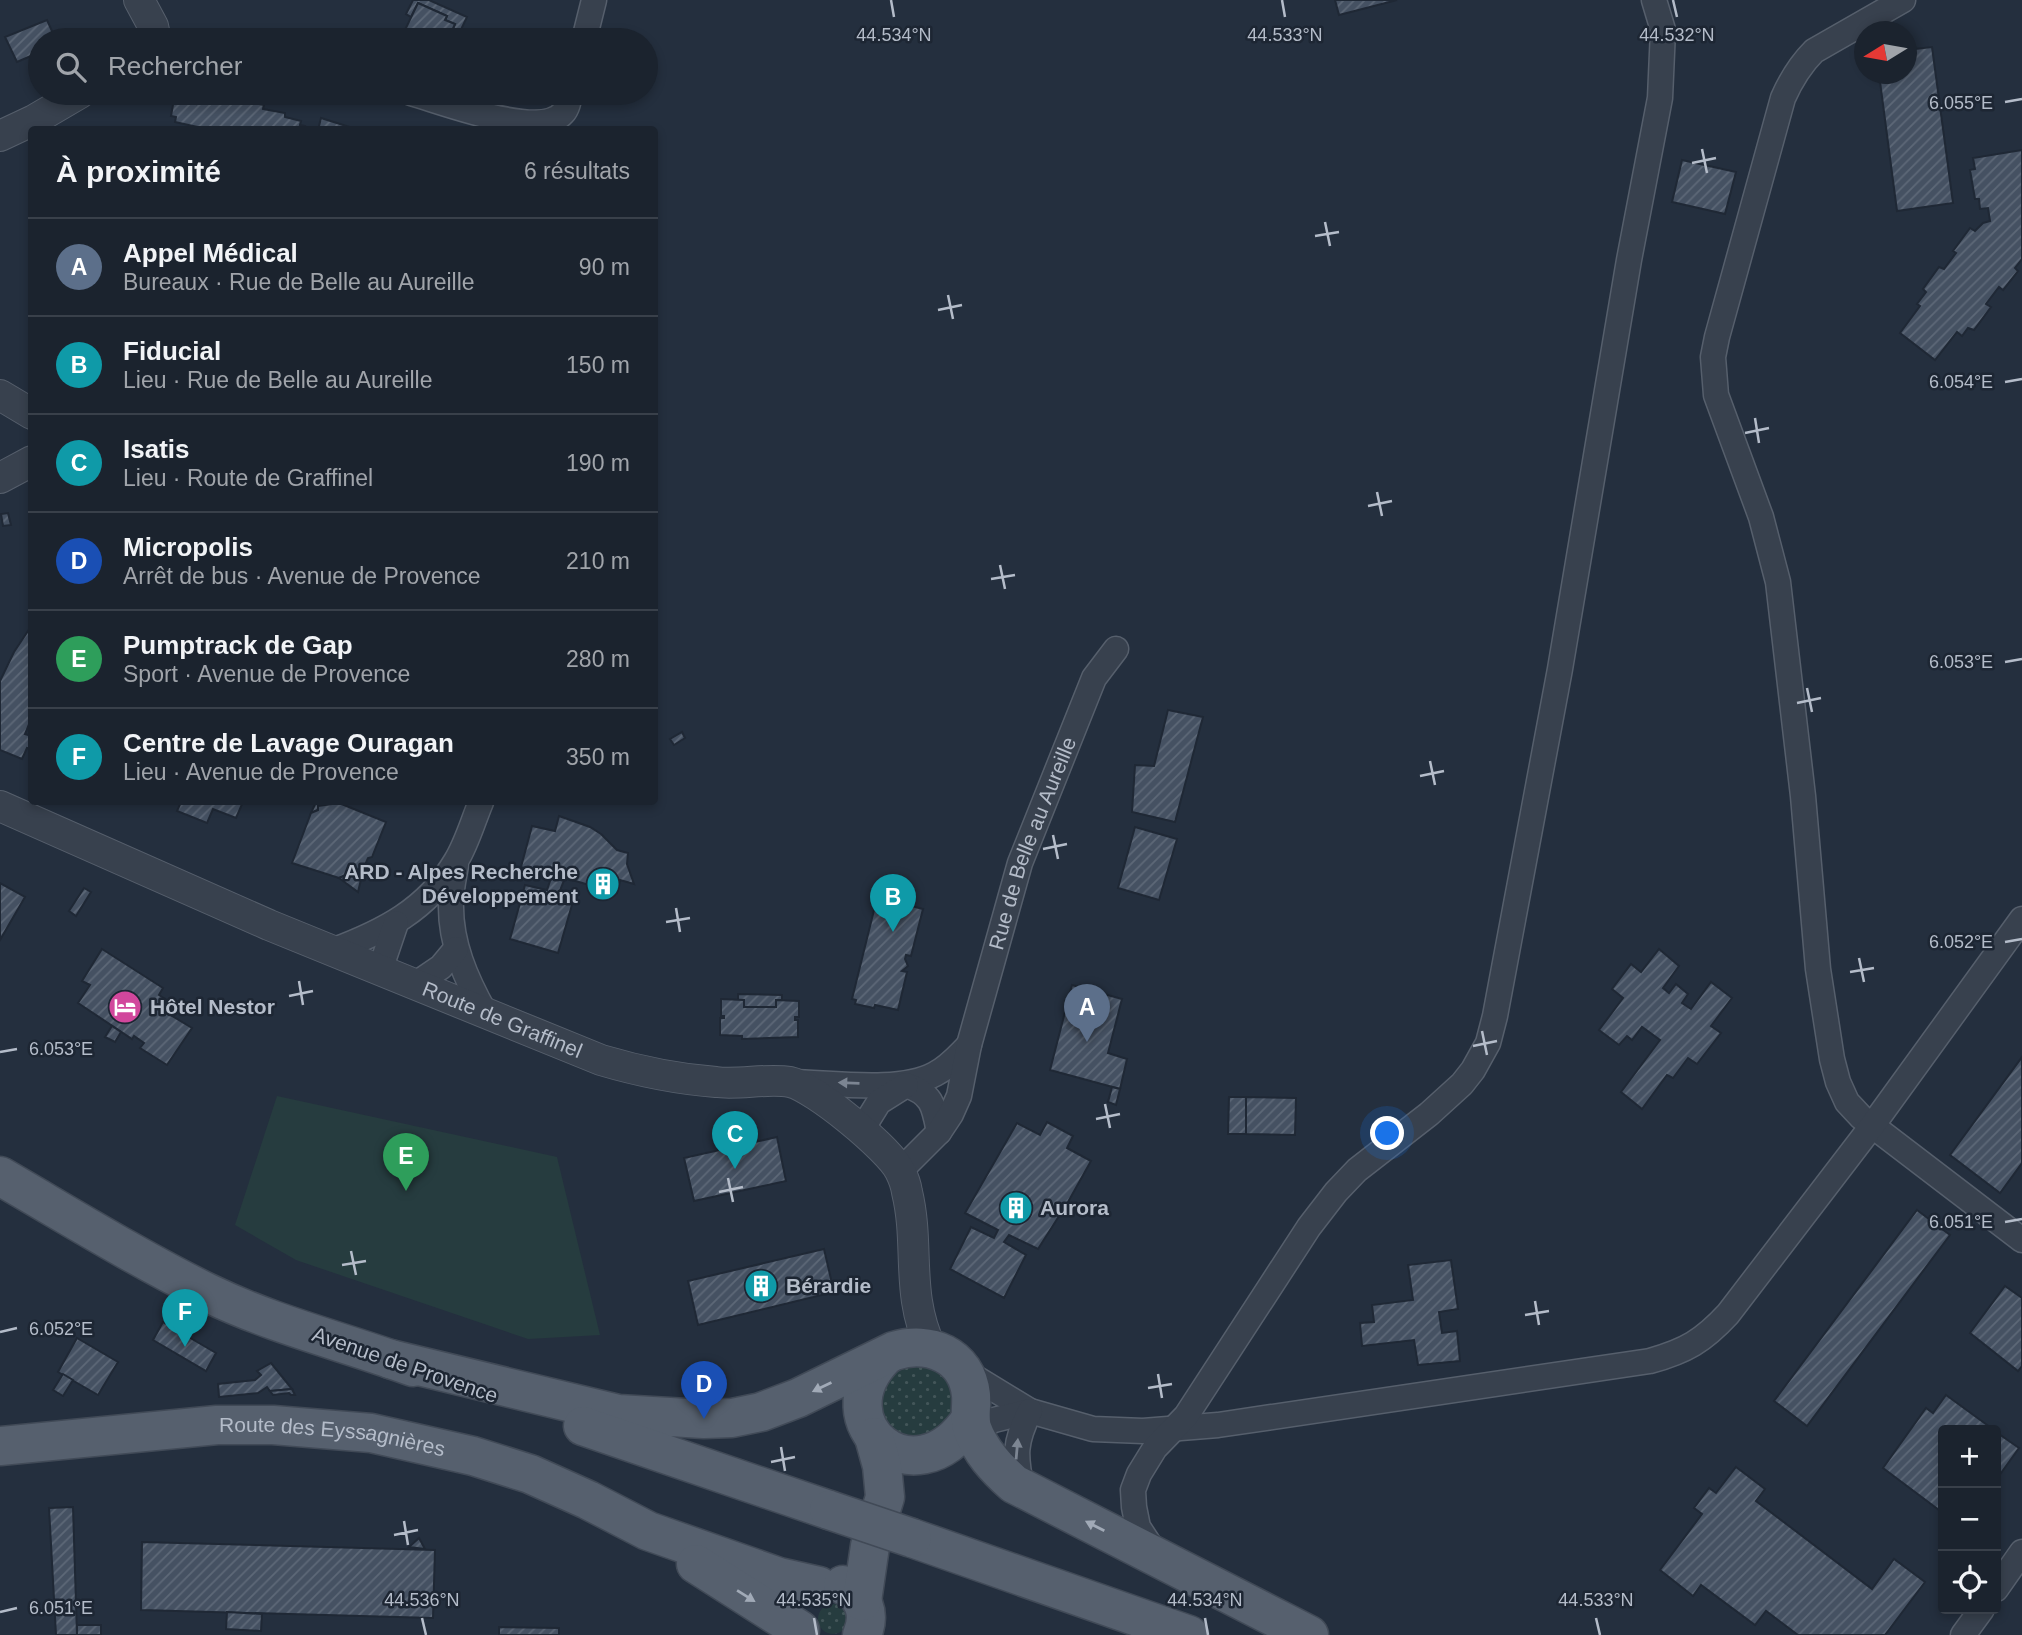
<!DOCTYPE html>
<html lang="fr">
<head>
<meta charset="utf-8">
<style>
	body { margin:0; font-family:Helvetica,sans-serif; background:#242b36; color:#f1f3f6 }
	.controls { position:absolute; right:21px; bottom:21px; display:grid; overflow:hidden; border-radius:7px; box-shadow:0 4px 10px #0003 }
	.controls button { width:63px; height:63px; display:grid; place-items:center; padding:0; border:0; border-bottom:2px solid #39404a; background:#1b232e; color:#f1f3f6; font:35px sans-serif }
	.compass { position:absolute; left:1854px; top:21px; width:63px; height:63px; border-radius:50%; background:#1b232e; box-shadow:0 4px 10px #0003; rotate:259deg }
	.you { position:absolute; left:1388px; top:1134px; width:24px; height:24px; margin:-18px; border:5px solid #fff; border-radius:50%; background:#1a73e8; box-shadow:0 0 0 10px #1a73e833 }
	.badge { display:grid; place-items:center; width:46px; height:46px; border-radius:50%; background:#8ab4f8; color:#fff; font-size:23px; font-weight:700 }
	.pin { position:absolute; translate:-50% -58px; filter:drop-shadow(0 2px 4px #0008) }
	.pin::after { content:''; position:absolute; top:37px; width:24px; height:21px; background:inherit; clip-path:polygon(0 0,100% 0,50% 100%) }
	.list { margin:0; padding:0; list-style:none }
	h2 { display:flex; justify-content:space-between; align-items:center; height:91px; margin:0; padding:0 28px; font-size:30px }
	h2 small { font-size:23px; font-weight:400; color:#a0a4aa }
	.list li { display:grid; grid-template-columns:46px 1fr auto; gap:21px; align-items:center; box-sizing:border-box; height:98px; padding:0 28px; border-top:2px solid #39404a }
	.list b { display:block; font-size:26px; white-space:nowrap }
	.list p { margin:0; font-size:23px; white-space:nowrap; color:#a0a4aa }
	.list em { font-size:23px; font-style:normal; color:#a0a4aa }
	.icon { flex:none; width:38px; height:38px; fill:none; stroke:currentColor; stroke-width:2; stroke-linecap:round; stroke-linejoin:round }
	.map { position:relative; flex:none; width:2022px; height:1635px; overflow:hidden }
	.search { position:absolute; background:#1b232e; box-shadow:0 4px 10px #0003; left:28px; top:28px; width:630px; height:77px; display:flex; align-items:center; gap:18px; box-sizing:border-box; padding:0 24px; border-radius:38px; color:#a0a4aa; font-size:26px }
	.panel { position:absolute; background:#1b232e; box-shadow:0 4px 10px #0003; left:28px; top:126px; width:630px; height:679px; border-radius:7px }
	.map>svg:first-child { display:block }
	.grass { fill:url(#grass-dots) }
	.park { fill:#263c3f }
	.building { fill:url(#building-hatch); stroke:#1f2835; stroke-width:2 }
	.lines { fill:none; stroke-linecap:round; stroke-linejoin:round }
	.minor-casing { stroke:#565f6c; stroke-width:27 }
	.tertiary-casing { stroke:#565f6c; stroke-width:32 }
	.primary-casing { stroke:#414a57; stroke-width:41 }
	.minor { stroke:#38414e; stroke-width:24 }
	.tertiary { stroke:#38414e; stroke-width:30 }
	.primary { stroke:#56606e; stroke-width:38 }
	.primary-bridge-casing { stroke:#414a57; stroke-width:41; stroke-linecap:butt }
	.primary-bridge { stroke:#56606e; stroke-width:38 }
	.oneway { fill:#7c8592 }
	.oneway2 { fill:#a1aab7 }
	.ticks { fill:none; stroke:#b4bcc9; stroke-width:2.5 }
	.labels { text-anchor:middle; stroke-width:5; stroke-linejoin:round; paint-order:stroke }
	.street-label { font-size:21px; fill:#b4bcc9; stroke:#1d2633 }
	.poi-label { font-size:21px; font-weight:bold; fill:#b4bcc9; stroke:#1d2633; text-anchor:start }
	.ticks-label { font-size:18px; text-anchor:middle; fill:#b4bcc9; stroke:#1d2633; stroke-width:5; stroke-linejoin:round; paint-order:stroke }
</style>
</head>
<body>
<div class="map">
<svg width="2022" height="1635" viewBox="0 0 2022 1635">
	<defs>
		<pattern id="grass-dots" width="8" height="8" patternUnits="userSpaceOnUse" patternTransform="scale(1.75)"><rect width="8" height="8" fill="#263c3f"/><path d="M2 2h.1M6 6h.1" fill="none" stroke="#435659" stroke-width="1.8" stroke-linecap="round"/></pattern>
		<pattern id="building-hatch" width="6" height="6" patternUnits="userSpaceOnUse" patternTransform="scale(1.75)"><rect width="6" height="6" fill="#455162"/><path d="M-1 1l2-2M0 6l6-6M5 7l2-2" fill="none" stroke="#5d6877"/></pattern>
	</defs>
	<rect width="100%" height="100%" fill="#242f3e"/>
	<g class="grass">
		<polygon points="899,1363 945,1371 957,1407 924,1441 888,1430 875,1403"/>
		<circle cx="833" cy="1619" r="15"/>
	</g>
	<polygon class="park" points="277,1096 557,1157 600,1335 528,1339 296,1260 235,1225"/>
	<g class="building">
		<polygon points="413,0 429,0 467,17 456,40 448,40 455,24 445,20 447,16 418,3 411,17 406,14"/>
		<polygon points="1335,0 1397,0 1339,15"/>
		<polygon points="418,3 447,16 445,20 455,24 448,40 424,40 404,32"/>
		<polygon points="47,20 56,40 40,40 40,52 17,62 5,37"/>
		<polygon points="1932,47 1953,203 1897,211 1879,74 1906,74 1906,50"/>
		<polygon points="180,95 197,99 196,104 179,100"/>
		<polygon points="198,95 220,100 221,96 264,105 263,109 285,113 285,117 301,121 300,125 305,126 304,130 211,130 175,122 176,117 171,116 174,99 196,104"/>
		<polygon points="321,118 359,130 318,130"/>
		<polygon points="2022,150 2022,259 2015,268 2018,271 2003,290 1999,287 1986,304 1991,307 1974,330 1968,328 1962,336 1957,332 1935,360 1900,333 1920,306 1917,304 1926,292 1923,289 1939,267 1944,269 1956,253 1953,251 1970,228 1975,231 1983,223 1990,221 1988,208 1980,209 1979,199 1975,199 1970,170 1975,169 1973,158"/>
		<polygon points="1682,160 1736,172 1725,214 1672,202"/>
		<polygon points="8,513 11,525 3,526 1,514"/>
		<polygon points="32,625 32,717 25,734 32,736 32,749 27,748 22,759 0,750 0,681 14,652"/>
		<polygon points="1168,710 1203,717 1175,822 1132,812 1135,765 1154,766"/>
		<polygon points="682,732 685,738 674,745 670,739"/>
		<polygon points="181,802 243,802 236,818 213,809 207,823 177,811"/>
		<polygon points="316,802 334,802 339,803 318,806 318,810 311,813"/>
		<polygon points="339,803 386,822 372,857 368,858 364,867 339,878 292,863 311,813 318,810 318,806"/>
		<polygon points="559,816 590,827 601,834 617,850 628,853 627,864 634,884 620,880 617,893 565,878 559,893 574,898 558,953 510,939 525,885 547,890 552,875 521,867 532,826 555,831"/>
		<polygon points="1135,827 1177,839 1159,900 1118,888"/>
		<polygon points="364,867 358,892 339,878"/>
		<polygon points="0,883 25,897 0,940"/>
		<polygon points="84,888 91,892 76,916 69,911"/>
		<polygon points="882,894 900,900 900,903 923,909 911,956 906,955 905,959 908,966 902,971 907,972 898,1010 875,1005 874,1008 855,1004 856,1000 852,999 877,898 881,899"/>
		<polygon points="102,949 163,988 159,995 170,1002 164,1011 192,1028 167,1065 140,1048 144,1043 134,1036 132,1039 78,1003 90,985 82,981"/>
		<polygon points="1659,949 1679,966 1663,988 1669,993 1676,984 1688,994 1682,1003 1691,1009 1711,982 1732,998 1711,1026 1721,1033 1697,1064 1688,1058 1673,1078 1667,1075 1642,1109 1621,1092 1660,1040 1642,1027 1632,1040 1627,1036 1619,1045 1599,1030 1623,998 1612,989 1631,964 1641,972"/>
		<polygon points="1072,985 1122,999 1108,1053 1127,1059 1120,1089 1050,1070"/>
		<polygon points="738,994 782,995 782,1000 776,1000 776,1007 744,1007 744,1000 738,1000"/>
		<polygon points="721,999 744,1000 744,1007 776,1007 776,1000 799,1001 799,1017 795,1017 795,1020 798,1020 798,1037 742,1039 742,1036 720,1035 720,1018 724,1018 724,1016 721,1016"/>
		<polygon points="112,1026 121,1032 115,1042 105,1037"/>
		<polygon points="2022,1057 2022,1163 2000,1193 1950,1155"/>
		<polygon points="1112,1087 1120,1089 1116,1105 1108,1102"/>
		<polygon points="1229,1097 1246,1097 1246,1134 1228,1134"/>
		<polygon points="1246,1097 1296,1098 1295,1135 1246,1134"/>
		<polygon points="1047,1122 1073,1136 1067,1148 1091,1161 1068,1202 1038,1249 1009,1235 1004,1242 1026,1255 1004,1298 950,1269 971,1227 994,1238 998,1230 965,1213 1017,1123 1040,1135"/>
		<polygon points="777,1137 786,1181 694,1201 684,1158"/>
		<polygon points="1917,1210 1950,1235 1807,1426 1774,1401"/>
		<polygon points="824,1249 834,1292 698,1325 688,1281"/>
		<polygon points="1451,1260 1458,1309 1439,1312 1442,1333 1457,1331 1460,1361 1418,1365 1414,1340 1362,1346 1360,1323 1374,1322 1372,1305 1413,1300 1408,1265"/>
		<polygon points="2005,1286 2022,1298 2022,1366 2018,1371 1970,1333"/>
		<polygon points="163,1322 216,1353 206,1371 153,1340"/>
		<polygon points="77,1338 118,1362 98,1395 58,1372"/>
		<polygon points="271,1363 292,1389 270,1391 267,1387 258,1393 219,1397 218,1384 255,1380 261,1375 257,1371"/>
		<polygon points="63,1374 73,1380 63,1396 53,1390"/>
		<polygon points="292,1389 295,1395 291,1395 289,1393 273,1395 270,1391"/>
		<polygon points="1946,1395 1994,1430 1943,1430 1943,1513 1883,1468 1926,1408 1933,1413"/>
		<polygon points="1996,1432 2019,1448 1996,1480"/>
		<polygon points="1736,1467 1765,1489 1756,1501 1872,1589 1894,1559 1925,1582 1885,1635 1798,1635 1766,1611 1755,1625 1701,1585 1693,1596 1660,1570 1702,1514 1694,1508 1709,1488 1716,1493"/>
		<polygon points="73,1507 77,1635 56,1635 49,1508"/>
		<polygon points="419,1538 425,1549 409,1547"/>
		<polygon points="142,1542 435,1550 433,1618 141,1610"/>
		<polygon points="227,1612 262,1614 261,1631 226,1629"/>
		<rect x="77" y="1625" width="24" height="10"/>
		<polygon points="499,1627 559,1628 559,1635 499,1635"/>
	</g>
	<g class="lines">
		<defs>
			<g id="minor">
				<path d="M1903 0 1814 51C1800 65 1791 80 1783 98L1717 337 1713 357 1716 395 1761 517 1778 582 1803 796 1818 969 1832 1059 1838 1082 1847 1102 1861 1117 2022 1240"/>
				<polyline points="584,40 594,0"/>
				<path d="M411 93C443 102 540 140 563 113 568 108 569 99 570 93"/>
				<path d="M456 865C454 877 451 890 451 903 450 943 466 979 485 1013"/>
				<path d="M332 951C383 932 427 910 456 861 467 843 473 821 481 802"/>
				<polyline points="380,970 396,923"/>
				<polyline points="416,984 441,967 456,949"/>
				<path d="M793 1082C834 1083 900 1093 935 1074 949 1067 958 1056 969 1045"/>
				<path d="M906 1085C933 1094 934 1107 939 1132"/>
				<polyline points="861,1131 879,1102 906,1085"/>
				<path id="s1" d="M900 1171 939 1132 951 1114 959 1096 969 1045 1020 863 1094 678 1116 649"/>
				<path d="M961 1369 1030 1411 1093 1429 1143 1431 1218 1425 1650 1361C1686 1351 1703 1341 1728 1314L1872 1126 2022 919"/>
				<polyline points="961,1434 994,1420 1030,1411"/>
				<path d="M1022 1490C1015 1455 1014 1443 1030 1411"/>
				<polyline points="1155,1553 1138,1527 1134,1507 1133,1490 1139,1474 1155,1448 1186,1416 1309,1227 1336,1192 1357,1170 1429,1114 1462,1084 1473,1070 1488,1043 1495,1016 1560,669 1629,260 1660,98 1663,30 1654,0"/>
				<polyline points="1996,1589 2022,1552"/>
				<polyline points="1963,1635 1982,1609"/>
			</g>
			<g id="tertiary">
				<polyline points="139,0 153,26 156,40"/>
				<polyline points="0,136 34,120 80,93"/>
				<polyline points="0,395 32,414"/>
				<polyline points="0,478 32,461"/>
				<path id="s2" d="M0 806 269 925 601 1060C638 1071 677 1079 716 1082 738 1085 769 1078 790 1082 814 1087 889 1149 900 1171 903 1177 906 1185 907 1192 920 1246 905 1293 931 1348"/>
			</g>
			<g id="primary">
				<path d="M0 1176C69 1216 137 1258 208 1293 274 1325 345 1342 413 1367"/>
				<path d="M884 1357C820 1423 914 1503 970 1420"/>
				<path d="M390 1359 618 1414 704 1419 732 1418 761 1412 798 1398 894 1351C929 1340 967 1355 971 1395 972 1406 969 1417 972 1428 980 1451 996 1468 1014 1484L1309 1635"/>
				<polyline points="583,1426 829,1510"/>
				<path id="s3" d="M0 1446 217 1425H273L371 1433 473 1456 530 1474 588 1500 648 1531 779 1577 819 1586"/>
				<polyline points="912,1538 1189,1635"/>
				<polyline points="696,1564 800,1630"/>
				<path d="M843 1585C864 1594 871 1614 862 1635"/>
				<polyline points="862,1601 870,1546 885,1497 882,1466 874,1437"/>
			</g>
		</defs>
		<use href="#minor" class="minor-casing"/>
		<use href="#tertiary" class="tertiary-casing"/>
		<use href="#primary" class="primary-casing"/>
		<use href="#minor" class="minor"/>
		<use href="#tertiary" class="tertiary"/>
		<use href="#primary" class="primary"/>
		<defs>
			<polyline id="primary-bridge" points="829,1510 912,1538"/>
		</defs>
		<use href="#primary-bridge" class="primary-bridge-casing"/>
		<use href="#primary-bridge" class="primary-bridge"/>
	</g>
	<defs><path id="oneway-solid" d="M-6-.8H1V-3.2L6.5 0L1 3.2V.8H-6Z" transform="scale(1.75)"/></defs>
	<g class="oneway">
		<use href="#oneway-solid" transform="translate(849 1083) rotate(-178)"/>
		<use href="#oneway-solid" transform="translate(1017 1449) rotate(-85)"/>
	</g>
	<g class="oneway2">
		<use href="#oneway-solid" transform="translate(822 1387) rotate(154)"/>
		<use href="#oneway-solid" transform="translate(1095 1526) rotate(-153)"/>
		<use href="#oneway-solid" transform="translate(746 1596) rotate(32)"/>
	</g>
	<path class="ticks" d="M891 0 894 17M1282 0 1285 17M1673 0 1677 17M2005 102 2022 99M1702 149 1707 173M1692 163 1716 158M1325 222 1330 246M1315 236 1339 232M948 295 953 319M938 310 962 305M2005 382 2022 379M1755 418 1759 443M1745 433 1769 428M1377 492 1382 516M1368 506 1392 501M1000 565 1005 589M991 579 1015 575M2005 662 2022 659M1807 688 1812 712M1797 703 1821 698M1430 761 1435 785M1420 776 1444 771M1053 835 1058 859M1043 849 1067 844M676 908 680 932M666 922 690 918M2005 942 2022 939M1859 958 1864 982M1850 972 1874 968M299 981 303 1005M289 996 313 991M1482 1031 1487 1055M1473 1046 1497 1041M0 1052 17 1049M1105 1104 1110 1128M1096 1119 1120 1114M728 1178 733 1202M719 1192 743 1187M2005 1222 2022 1219M351 1251 356 1275M342 1265 366 1261M1535 1301 1539 1325M1525 1315 1549 1311M0 1332 17 1328M1158 1374 1162 1398M1148 1388 1172 1384M781 1447 785 1471M771 1462 795 1457M404 1521 408 1545M394 1535 418 1530M0 1612 17 1608M422 1618 426 1635M814 1618 817 1635M1205 1618 1208 1635M1596 1618 1600 1635"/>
	<defs>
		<symbol id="building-disc" viewBox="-11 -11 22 22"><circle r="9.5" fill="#0f9aa8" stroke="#1d2633"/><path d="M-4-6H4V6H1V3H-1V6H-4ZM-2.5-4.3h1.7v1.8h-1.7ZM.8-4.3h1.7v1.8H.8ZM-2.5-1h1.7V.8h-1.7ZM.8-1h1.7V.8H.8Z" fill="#fff"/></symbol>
		<symbol id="hotel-disc" viewBox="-11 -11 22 22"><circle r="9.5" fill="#d1479c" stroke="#1d2633"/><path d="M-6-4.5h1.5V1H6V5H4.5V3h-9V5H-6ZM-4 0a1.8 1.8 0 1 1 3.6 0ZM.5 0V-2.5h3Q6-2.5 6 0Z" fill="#fff"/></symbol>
	</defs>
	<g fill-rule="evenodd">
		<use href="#building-disc" x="584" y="865" width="38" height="38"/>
		<use href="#hotel-disc" x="106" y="988" width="38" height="38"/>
		<use href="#building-disc" x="997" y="1189" width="38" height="38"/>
		<use href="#building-disc" x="742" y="1267" width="38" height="38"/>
	</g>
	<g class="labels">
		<g class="street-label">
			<text dy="7" stroke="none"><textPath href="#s1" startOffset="360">Rue de Belle au Aureille</textPath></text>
			<text dy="7" stroke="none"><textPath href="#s2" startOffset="546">Route de Graffinel</textPath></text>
			<text transform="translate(405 1365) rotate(19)" y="7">Avenue de Provence</text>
			<text dy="7" stroke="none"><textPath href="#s3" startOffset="334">Route des Eyssagnières</textPath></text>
		</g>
		<g class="poi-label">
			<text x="578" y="879" text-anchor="end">ARD - Alpes Recherche<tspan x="578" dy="24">Développement</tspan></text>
			<text x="150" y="1014">Hôtel Nestor</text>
			<text x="1040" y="1215">Aurora</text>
			<text x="786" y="1293">Bérardie</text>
		</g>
	</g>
	<g class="ticks-label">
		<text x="894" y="41">44.534°N</text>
		<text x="1285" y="41">44.533°N</text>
		<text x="1677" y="41">44.532°N</text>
		<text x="1961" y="109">6.055°E</text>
		<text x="1961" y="388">6.054°E</text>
		<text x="1961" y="668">6.053°E</text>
		<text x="1961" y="948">6.052°E</text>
		<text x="61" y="1055">6.053°E</text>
		<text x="1961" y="1228">6.051°E</text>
		<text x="61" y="1335">6.052°E</text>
		<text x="422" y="1606">44.536°N</text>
		<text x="814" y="1606">44.535°N</text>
		<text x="1205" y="1606">44.534°N</text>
		<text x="1596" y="1606">44.533°N</text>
		<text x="61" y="1614">6.051°E</text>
	</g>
</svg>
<div class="controls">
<button>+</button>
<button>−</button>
<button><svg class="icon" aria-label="locate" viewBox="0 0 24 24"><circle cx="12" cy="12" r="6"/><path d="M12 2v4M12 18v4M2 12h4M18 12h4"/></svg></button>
</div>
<svg class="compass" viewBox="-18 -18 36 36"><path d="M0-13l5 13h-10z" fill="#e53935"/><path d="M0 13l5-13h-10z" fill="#a0a4aa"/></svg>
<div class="you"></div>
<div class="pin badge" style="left:1087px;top:1042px;background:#5c6f8a">A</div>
<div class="pin badge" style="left:893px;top:932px;background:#0f9aa8">B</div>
<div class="pin badge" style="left:735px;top:1169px;background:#0f9aa8">C</div>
<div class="pin badge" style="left:704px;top:1419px;background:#1a4fb4">D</div>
<div class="pin badge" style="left:406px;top:1191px;background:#2e9e5b">E</div>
<div class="pin badge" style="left:185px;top:1347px;background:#0f9aa8">F</div>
<div class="search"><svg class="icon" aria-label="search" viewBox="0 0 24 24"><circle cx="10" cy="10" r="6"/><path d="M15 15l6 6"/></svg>Rechercher</div>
<section class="panel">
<h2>À proximité<small>6 résultats</small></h2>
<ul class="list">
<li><span class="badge" style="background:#5c6f8a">A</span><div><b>Appel Médical</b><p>Bureaux · Rue de Belle au Aureille</p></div><em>90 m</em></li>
<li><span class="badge" style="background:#0f9aa8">B</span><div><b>Fiducial</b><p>Lieu · Rue de Belle au Aureille</p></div><em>150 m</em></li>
<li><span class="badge" style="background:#0f9aa8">C</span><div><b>Isatis</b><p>Lieu · Route de Graffinel</p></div><em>190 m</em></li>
<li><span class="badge" style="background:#1a4fb4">D</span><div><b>Micropolis</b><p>Arrêt de bus · Avenue de Provence</p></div><em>210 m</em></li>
<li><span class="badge" style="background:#2e9e5b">E</span><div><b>Pumptrack de Gap</b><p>Sport · Avenue de Provence</p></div><em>280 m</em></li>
<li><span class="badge" style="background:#0f9aa8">F</span><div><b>Centre de Lavage Ouragan</b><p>Lieu · Avenue de Provence</p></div><em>350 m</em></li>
</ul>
</section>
</div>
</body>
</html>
